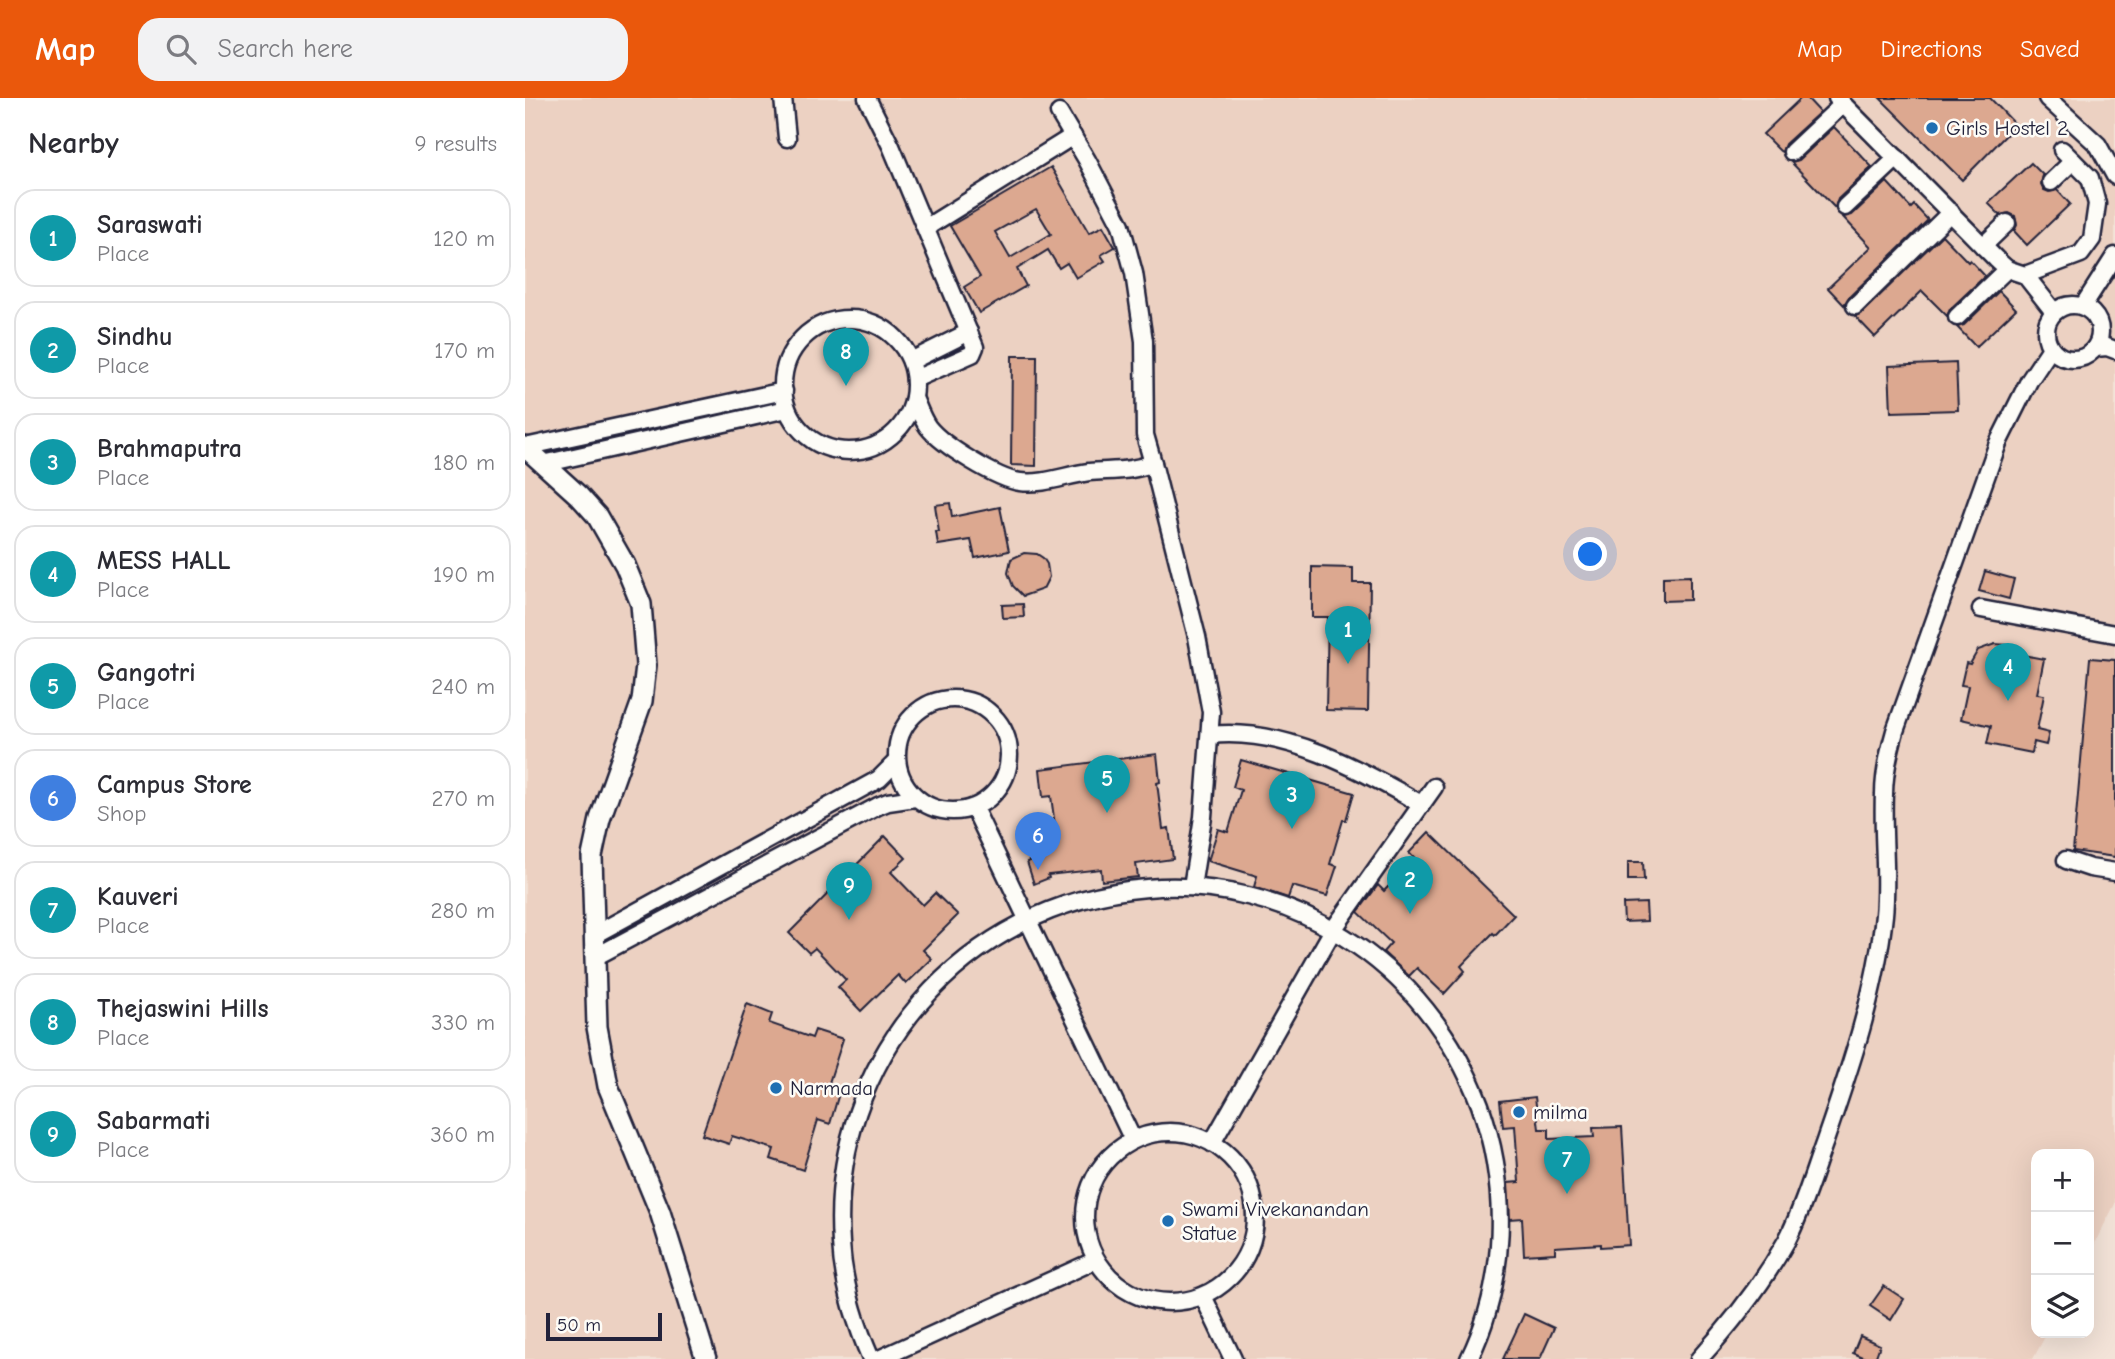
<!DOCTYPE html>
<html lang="en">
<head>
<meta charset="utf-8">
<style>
	body { margin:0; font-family:"Comic Neue",sans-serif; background:#f2f2f3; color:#2b2b33 }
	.controls { position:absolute; right:21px; bottom:21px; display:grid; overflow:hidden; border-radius:14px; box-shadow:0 7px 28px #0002 }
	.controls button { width:63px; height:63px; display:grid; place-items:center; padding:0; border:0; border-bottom:2px solid #e1e1e2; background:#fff; color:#2b2b33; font:35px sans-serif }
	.scale { position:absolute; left:21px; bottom:18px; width:116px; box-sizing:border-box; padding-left:7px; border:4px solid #22223b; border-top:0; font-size:19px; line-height:24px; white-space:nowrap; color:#22223b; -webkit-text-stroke:5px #fdfcf7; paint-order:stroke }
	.you { position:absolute; left:1066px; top:457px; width:24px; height:24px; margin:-18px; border:5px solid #fff; border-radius:50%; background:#1a73e8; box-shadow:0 0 0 10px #1a73e833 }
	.badge { display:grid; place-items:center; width:46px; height:46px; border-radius:50%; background:#ea580c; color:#fff; font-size:23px; font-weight:700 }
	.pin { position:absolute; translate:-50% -58px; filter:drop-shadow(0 2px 4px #0008) }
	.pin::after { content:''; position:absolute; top:37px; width:24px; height:21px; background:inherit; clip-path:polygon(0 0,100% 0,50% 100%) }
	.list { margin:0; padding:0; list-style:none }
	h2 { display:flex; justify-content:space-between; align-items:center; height:91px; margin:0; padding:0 28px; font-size:30px }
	h2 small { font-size:23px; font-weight:400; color:#7c7c81 }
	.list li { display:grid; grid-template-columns:46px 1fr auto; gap:21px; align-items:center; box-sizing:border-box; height:98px; margin:0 14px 14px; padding:0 14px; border:2px solid #e1e1e2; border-radius:21px }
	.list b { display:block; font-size:26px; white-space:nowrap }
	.list p { margin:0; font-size:23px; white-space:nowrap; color:#7c7c81 }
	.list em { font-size:23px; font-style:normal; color:#7c7c81 }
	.icon { flex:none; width:38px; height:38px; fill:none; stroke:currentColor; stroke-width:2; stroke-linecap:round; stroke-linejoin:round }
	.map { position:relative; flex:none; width:1590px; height:1261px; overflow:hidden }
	header { display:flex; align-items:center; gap:42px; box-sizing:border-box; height:98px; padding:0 35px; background:#ea580c; color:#fff }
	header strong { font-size:33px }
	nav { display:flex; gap:38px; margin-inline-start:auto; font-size:24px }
	.search { width:490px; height:63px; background:#f2f2f3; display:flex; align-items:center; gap:18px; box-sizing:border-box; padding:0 24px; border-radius:21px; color:#7c7c81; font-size:26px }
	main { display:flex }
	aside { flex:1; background:#fff }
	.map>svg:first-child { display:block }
	.built { fill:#ecd1c2 }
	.building { fill:#dca890; stroke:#22223b; stroke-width:2; fill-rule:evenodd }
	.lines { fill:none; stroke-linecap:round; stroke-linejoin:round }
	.minor-casing { stroke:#22223b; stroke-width:21 }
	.major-casing { stroke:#22223b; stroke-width:24 }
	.minor { stroke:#fdfcf7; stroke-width:16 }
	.major { stroke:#fdfcf7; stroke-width:19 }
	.poi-dot { fill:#1f6fb2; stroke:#fdfcf7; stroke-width:2.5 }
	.labels { text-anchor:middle; stroke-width:5; stroke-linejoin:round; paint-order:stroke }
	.poi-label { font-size:21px; fill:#22223b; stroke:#fdfcf7; text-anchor:start }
</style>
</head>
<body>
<header>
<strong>Map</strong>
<div class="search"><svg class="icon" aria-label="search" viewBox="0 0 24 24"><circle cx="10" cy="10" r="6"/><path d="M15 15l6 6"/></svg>Search here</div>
<nav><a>Map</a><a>Directions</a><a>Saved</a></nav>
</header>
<main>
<aside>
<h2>Nearby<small>9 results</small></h2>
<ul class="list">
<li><span class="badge" style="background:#0f9aa8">1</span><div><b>Saraswati</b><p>Place</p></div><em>120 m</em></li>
<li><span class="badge" style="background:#0f9aa8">2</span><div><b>Sindhu</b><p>Place</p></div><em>170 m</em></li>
<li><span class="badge" style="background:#0f9aa8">3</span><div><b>Brahmaputra</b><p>Place</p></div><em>180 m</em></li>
<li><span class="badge" style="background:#0f9aa8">4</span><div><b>MESS HALL</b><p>Place</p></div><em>190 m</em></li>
<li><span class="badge" style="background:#0f9aa8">5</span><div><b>Gangotri</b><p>Place</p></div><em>240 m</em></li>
<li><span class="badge" style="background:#3f7fe0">6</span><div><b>Campus Store</b><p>Shop</p></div><em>270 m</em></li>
<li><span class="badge" style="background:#0f9aa8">7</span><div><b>Kauveri</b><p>Place</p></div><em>280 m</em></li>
<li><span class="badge" style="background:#0f9aa8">8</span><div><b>Thejaswini Hills</b><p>Place</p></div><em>330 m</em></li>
<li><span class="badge" style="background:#0f9aa8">9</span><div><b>Sabarmati</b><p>Place</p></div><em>360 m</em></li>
</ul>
</aside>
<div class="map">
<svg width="1590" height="1261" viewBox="0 0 1590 1261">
	<rect width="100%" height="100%" fill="#f3e3d8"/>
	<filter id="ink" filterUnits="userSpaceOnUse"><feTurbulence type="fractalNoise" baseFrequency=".0143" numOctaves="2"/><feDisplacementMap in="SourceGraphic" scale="14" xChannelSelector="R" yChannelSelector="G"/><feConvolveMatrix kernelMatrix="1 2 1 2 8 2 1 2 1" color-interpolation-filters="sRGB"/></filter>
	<g filter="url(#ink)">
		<polygon class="built" points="0,0 1590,0 1590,1106 1564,1156 1564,1056 1511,1056 1511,1235 1522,1235 1508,1261 0,1261"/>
		<g class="building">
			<polygon points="1276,0 1282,0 1295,14 1260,46 1257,54 1255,53 1238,36"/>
			<polygon points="1355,0 1465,0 1491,27 1437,82"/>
			<polygon points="1309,29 1347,69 1313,101 1310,110 1266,64 1274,62"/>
			<polygon points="1506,65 1518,77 1516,86 1519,92 1524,94 1532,92 1545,106 1502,147 1489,133 1492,127 1490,118 1484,115 1475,117 1463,105"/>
			<path d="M526 69 564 135 578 128 590 149 576 157 580 163 551 180 542 165 534 170 523 152 492 171 501 188 454 215 439 189 455 179 425 128ZM511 111 526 136 485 160 470 134Z"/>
			<polygon points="1362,84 1386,110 1389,107 1403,122 1323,200 1319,207 1303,190 1346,149 1318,119 1327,117"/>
			<polygon points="1417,137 1443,164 1445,162 1460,178 1425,211 1422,218 1397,193 1350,239 1330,218 1337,215"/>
			<polygon points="1474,193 1491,211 1451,249 1432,229 1439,227"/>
			<polygon points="487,258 512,258 511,368 486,367"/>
			<polygon points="1431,265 1433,312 1366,314 1364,268"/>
			<polygon points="425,405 427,419 475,409 484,453 450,460 446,442 413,447 411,434 414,434 410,407"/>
			<polygon points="499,455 512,456 518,460 522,466 524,479 518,491 498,498 488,488 483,475 486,461"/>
			<polygon points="787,469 828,470 828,485 845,485 843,613 801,612 803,519 787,519"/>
			<polygon points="1460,473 1489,481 1484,501 1454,493"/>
			<polygon points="1165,478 1165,502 1138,503 1138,479"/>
			<polygon points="498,506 499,519 478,520 477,507"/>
			<polygon points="1470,546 1493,548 1492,556 1519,561 1512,596 1519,597 1512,632 1524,635 1521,647 1509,644 1507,655 1462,646 1466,628 1436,621 1443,588 1436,587 1441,565 1445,566 1453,552"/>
			<polygon points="1565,560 1590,562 1590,759 1548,753"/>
			<polygon points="632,656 635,684 632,685 638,731 644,730 648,761 611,766 613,779 577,783 576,771 523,777 524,780 509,786 502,764 523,757 521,744 532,743 526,698 518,699 515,671"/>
			<polygon points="716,662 829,695 821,722 818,722 805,766 812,768 802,798 767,788 763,800 729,789 732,778 683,763 693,731 703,734 716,692 708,689"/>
			<polygon points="904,734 989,817 970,837 968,835 936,868 940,873 919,896 892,870 884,878 858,854 866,845 833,814 853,787 859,793 890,761 884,755"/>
			<polygon points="360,738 381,760 366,774 398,807 410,795 433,817 398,852 407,861 381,886 373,877 336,913 313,889 321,882 290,850 284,855 264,835"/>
			<polygon points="1103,764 1118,764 1119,782 1103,782"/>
			<polygon points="1121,805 1122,823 1099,824 1098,806"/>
			<polygon points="222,906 247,916 244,925 287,940 290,932 318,941 303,988 315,992 305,1026 293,1022 278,1072 246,1061 249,1051 207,1038 204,1046 177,1037"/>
			<polygon points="1010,999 1014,1031 1024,1031 1024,1041 1069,1039 1068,1030 1097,1029 1104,1147 1076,1149 1076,1146 1030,1149 1030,1155 999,1157 997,1120 985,1121 983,1085 994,1084 990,1028 978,1029 975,1003"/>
			<polygon points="1359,1188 1379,1201 1366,1222 1345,1208"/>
			<polygon points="999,1216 1029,1230 1015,1261 978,1261"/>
			<polygon points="1335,1238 1355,1247 1350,1261 1342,1261 1328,1255"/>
		</g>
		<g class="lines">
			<defs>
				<g id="minor">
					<polyline points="258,0 262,40"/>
					<polyline points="342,0 366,48 450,249 447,256 390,281"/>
					<polyline points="1312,0 1471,161 1482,171 1500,177 1529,214"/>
					<polyline points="1522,0 1573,47 1590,78"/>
					<polyline points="534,15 562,62 596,127 609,175 619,243 620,337 628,365"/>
					<polyline points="1267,54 1318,6"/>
					<polyline points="1526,84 1548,63"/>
					<polyline points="1320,109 1372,60"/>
					<polyline points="402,129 548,38"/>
					<polyline points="1458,148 1482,125"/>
					<polyline points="1500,177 1556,156 1567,141 1572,106 1565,80 1537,52"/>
					<circle cx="1548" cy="234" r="27"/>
					<polyline points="1330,208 1426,114"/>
					<polyline points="1558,208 1590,158"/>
					<polyline points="1432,219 1482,171"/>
					<circle cx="324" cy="287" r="66"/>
					<polyline points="1570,250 1582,249 1590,252"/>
					<polyline points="386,263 444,234"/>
					<path d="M389 300C393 309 397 321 403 329 417 347 472 381 495 384 519 387 541 377 564 374 587 372 606 374 628 365L672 539 686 614 678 719 667 789"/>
					<polyline points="0,349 259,293"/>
					<polyline points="18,366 262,311"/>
					<polyline points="1456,511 1590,536"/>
					<circle cx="428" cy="657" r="56"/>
					<path d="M686 637C759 629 835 671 896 706"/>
					<polyline points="449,710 608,1042"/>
					<polyline points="1541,762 1565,770 1590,774"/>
					<polyline points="69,837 354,681 371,664"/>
					<polyline points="70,859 353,708 363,704 390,700"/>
					<circle cx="645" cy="1119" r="85"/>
					<polyline points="687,1045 808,832 909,689"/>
					<polyline points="678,1198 708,1261"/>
					<path d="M346 1261C330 1224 318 1186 316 1145 303 962 439 805 622 790 690 784 761 802 819 839 882 878 929 938 955 1007 984 1089 982 1183 944 1261"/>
					<polyline points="354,1261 571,1162"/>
					<path d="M1174 1261C1207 1225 1238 1185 1262 1142 1278 1111 1288 1076 1300 1043 1325 970 1351 895 1359 817 1363 777 1357 736 1359 696 1359 674 1364 654 1370 633L1473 345 1504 283 1526 250"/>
				</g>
				<polyline id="major" points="0,349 54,398 72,418 100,467 116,506 121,567 117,603 75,721 67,758 72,929 83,988 135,1114 181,1261"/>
			</defs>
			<use href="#minor" class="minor-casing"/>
			<use href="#major" class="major-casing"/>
			<use href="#minor" class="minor"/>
			<use href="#major" class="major"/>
		</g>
	</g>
	<g class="poi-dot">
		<circle cx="1407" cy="30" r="7"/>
		<circle cx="251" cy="990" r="7"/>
		<circle cx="994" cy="1014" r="7"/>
		<circle cx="643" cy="1123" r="7"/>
	</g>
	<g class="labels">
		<g class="poi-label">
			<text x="1421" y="37">Girls Hostel 2</text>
			<text x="265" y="997">Narmada</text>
			<text x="1008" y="1021">milma</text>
			<text x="657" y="1118">Swami Vivekanandan<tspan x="657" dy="24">Statue</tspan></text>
		</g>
	</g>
</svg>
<div class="controls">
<button>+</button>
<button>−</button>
<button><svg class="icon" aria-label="layers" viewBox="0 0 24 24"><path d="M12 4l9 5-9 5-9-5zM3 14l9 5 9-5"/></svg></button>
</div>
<div class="scale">50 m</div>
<div class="you"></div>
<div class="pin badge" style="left:823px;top:566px;background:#0f9aa8">1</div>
<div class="pin badge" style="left:885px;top:816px;background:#0f9aa8">2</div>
<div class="pin badge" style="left:767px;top:731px;background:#0f9aa8">3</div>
<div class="pin badge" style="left:1483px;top:603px;background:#0f9aa8">4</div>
<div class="pin badge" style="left:582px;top:715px;background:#0f9aa8">5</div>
<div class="pin badge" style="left:513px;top:772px;background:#3f7fe0">6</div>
<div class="pin badge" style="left:1042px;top:1096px;background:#0f9aa8">7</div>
<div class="pin badge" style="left:321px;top:288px;background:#0f9aa8">8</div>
<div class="pin badge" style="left:324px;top:822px;background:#0f9aa8">9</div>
</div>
</main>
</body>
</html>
